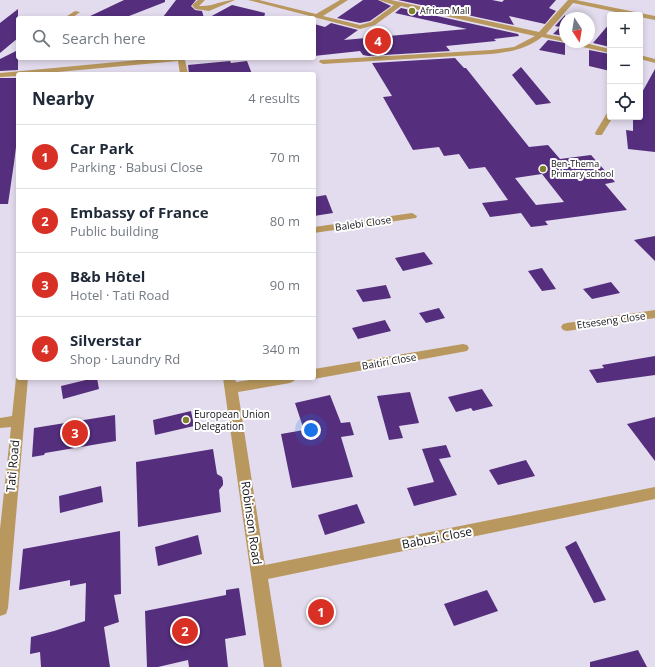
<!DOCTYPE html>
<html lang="en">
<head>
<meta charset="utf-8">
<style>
	body { margin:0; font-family:"Open Sans",sans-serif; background:#f6f6f7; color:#1f2937 }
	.controls { position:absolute; right:12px; top:12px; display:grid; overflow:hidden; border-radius:4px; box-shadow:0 2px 6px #0003 }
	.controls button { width:36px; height:36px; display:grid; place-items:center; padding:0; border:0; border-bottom:1px solid #e0e1e3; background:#fff; color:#1f2937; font:20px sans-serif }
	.compass { position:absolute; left:559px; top:12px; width:36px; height:36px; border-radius:50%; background:#fff; box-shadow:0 2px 6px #0003; rotate:168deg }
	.you { position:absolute; left:311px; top:430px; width:14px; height:14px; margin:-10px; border:3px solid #fff; border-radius:50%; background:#1a73e8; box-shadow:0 0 0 6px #1a73e833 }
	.badge { display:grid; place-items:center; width:26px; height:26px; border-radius:50%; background:#d93025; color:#fff; font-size:13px; font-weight:700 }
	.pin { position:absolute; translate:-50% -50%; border:2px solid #fff; box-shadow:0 1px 4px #0006 }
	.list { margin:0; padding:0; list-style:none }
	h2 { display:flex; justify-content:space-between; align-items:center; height:52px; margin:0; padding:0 16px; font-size:17px }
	h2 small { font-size:13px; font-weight:400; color:#747a83 }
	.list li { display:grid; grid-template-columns:26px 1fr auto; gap:12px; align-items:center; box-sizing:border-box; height:64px; padding:0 16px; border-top:1px solid #e0e1e3 }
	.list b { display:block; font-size:15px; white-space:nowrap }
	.list p { margin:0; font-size:13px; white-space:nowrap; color:#747a83 }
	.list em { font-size:13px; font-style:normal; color:#747a83 }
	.icon { flex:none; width:22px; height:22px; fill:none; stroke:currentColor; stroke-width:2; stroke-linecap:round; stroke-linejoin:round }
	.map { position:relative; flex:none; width:655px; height:667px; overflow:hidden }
	.search { position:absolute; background:#fff; box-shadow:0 2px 6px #0003; left:16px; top:16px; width:300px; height:44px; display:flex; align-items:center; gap:10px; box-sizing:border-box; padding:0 14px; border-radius:4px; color:#747a83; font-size:15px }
	.panel { position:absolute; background:#fff; box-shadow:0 2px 6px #0003; left:16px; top:72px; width:300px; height:308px; border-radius:4px }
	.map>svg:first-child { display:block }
	.building { fill:#552e7d; fill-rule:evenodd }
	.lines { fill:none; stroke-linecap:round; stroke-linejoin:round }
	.minor { fill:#b8985e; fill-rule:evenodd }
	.poi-dot { fill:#80832d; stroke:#fff; stroke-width:1.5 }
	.labels { text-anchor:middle; stroke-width:4; stroke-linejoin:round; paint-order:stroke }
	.far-poi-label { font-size:9px; fill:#141218; stroke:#fff; text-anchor:start }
	.street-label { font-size:10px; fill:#141218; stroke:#fff }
	.poi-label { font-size:10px; fill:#141218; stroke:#fff; text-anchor:start }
	.near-street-label { font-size:12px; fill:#141218; stroke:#fff }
</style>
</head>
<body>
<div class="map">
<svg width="655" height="667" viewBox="0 0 655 667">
	<rect width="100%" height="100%" fill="#e3dcee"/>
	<g class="building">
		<polygon points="124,0 165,0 165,2 124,18 86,18"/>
		<polygon points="176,0 196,0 191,6 195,10 202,11 204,18 163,17"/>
		<polygon points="363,0 378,0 391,6 370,21 360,23 337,18"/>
		<polygon points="398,0 492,0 502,2 504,0 556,0 549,8 556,11 545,24 509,16 514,25"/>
		<polygon points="232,5 265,13 264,18 208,18"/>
		<polygon points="401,8 518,34 519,36 494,39 496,41 446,46 450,51 368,56 363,55 360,51 314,56 314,24 325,27 331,23 358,30 344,40 467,29 395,13"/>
		<polygon points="18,9 18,38 0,53 0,23"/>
		<polygon points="565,15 565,36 553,34 560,27 555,26"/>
		<polygon points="610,23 610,47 593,43"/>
		<polygon points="548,40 565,43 565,55 539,50"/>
		<polygon points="18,50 18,70 0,71 0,59"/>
		<polygon points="589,50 610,54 610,71 589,66"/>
		<path d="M455 58 464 68H466L529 147 548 145 560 159 591 155 615 182 605 184 627 210 545 221 548 225 531 227 521 213 490 217 482 203 508 200 485 167 469 169 459 154 444 156 439 147 413 150 383 97 392 96 372 63ZM542 174 564 202 536 205 515 178Z"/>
		<polygon points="230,61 231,63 247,61 252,74 189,74 188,65"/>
		<polygon points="521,67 551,103 536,105 512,75"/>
		<polygon points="655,69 655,152 628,149 626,130 633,131 633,120 635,117 640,117 640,96"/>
		<polygon points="0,78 18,78 18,147 16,147 14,163 8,204 0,204"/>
		<polygon points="326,195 333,213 314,216 314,197"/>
		<polygon points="655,236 655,261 634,240"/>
		<polygon points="424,252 433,264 403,271 395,258"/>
		<polygon points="542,268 556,289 542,291 528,271"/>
		<polygon points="611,282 620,293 592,299 583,289"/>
		<polygon points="386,285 391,298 363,302 356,290"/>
		<polygon points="439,308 445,318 426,323 419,313"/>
		<polygon points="385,320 391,331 358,339 352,328"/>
		<polygon points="655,356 655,375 597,383 589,370 604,368 602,365"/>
		<polygon points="94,378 97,378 99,389 63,399 61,386"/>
		<polygon points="482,389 493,406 473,411 471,408 456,412 448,397"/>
		<polygon points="410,392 419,423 399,426 403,438 389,440 377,396"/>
		<polygon points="330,395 341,423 350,422 354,435 341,437 353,477 292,488 281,434 304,430 295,403"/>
		<polygon points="191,411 194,426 155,435 153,420"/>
		<polygon points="115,415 116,441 45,453 44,455 32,457 34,428"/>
		<polygon points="655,417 655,461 627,424"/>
		<polygon points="446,445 451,457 439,459 457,495 414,506 407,488 434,482 422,449"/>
		<polygon points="213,449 217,474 222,477 223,481 223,485 219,490 221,512 138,527 136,462"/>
		<polygon points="526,460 535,476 498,485 489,470"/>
		<polygon points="101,486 103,502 60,513 59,496"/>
		<polygon points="357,504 365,523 325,535 318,515"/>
		<polygon points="120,531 121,594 114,595 119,622 104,627 110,667 41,667 40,652 30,654 31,637 54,631 85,621 86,583 70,586 70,580 19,590 23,549"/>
		<polygon points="198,535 202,554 158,566 155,547"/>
		<polygon points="576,541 606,600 594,603 565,547"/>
		<polygon points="239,588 246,635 225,639 228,667 189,667 188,660 158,667 147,667 145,611 226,595 226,590"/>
		<polygon points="487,590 498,611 454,626 444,604"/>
		<polygon points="638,650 647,667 590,667 590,662"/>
	</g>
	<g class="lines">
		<g class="minor">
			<path d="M198 0H205L199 6C212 7 222 0 235 0L209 11 195 9 192 5Z"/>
			<path d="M248 0H259L316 14 340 0H348L323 16 360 25 371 22 394 5 379 0H391L539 32 568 0H576L655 16V20L640 17V15H630L573 3 546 34 565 38V42L542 37C526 49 511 52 491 54L323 64 319 62 320 60 491 50 514 47 535 36 401 6 375 25 360 29Z"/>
			<polygon points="75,11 80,12 72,18 64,18"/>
			<polygon points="568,42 581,42 610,49 610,53 569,44"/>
			<polygon points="640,55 655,59 655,63 640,59"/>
			<polygon points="160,58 189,58 185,60 188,74 180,74 178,61 36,74 18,74 18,76 0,77 0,73"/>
			<polygon points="610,112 610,117 613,117 603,133 602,135 596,135 595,133 607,113"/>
			<polygon points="412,213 417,216 416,218 314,233 314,227"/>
			<polygon points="655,310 655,318 567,331 563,330 561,327 563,324 567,323"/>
			<polygon points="463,344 467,345 469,348 467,351 314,379 312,378 314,378 314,369"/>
			<polygon points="18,374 18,378 28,378 8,608 6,614 0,616 0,529 11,427 0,428 0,418 12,416 16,378"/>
			<polygon points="223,378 235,378 236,382 262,378 296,378 294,381 290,383 238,392 265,565 655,487 655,499 268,579 282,667 264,667"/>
		</g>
	</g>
	<g class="poi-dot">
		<circle cx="412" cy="11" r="4"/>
		<circle cx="543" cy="169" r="4"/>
		<circle cx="186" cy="420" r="4"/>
	</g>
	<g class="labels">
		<g class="far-poi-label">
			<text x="420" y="14">African Mall</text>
			<text x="551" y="167">Ben-Thema<tspan x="551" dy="10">Primary school</tspan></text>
		</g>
		<g class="street-label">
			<text transform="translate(363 223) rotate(-8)" y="4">Balebi Close</text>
			<text transform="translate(611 320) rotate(-8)" y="4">Etseseng Close</text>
			<text transform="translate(389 361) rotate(-10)" y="4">Baitiri Close</text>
		</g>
		<g class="poi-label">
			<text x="194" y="418">European Union<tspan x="194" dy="12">Delegation</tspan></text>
		</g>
		<g class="near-street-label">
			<text transform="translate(13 466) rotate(-85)" y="4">Tati Road</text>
			<text transform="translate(251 523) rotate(82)" y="4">Robinson Road</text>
			<text transform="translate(437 538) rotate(-11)" y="4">Babusi Close</text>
		</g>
	</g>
</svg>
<div class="controls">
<button>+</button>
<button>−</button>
<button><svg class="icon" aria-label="locate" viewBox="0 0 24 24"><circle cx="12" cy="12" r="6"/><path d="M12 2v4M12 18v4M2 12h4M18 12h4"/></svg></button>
</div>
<svg class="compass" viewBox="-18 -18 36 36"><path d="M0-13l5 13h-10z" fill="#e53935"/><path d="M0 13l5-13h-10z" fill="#747a83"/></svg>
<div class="you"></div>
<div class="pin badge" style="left:321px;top:612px">1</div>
<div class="pin badge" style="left:185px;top:631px">2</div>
<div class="pin badge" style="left:75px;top:433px">3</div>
<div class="pin badge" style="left:378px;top:41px">4</div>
<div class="search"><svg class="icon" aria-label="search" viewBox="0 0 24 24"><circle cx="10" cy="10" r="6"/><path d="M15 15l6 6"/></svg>Search here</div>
<section class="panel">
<h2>Nearby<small>4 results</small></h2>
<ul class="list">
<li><span class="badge">1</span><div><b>Car Park</b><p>Parking · Babusi Close</p></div><em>70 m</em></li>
<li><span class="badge">2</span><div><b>Embassy of France</b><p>Public building</p></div><em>80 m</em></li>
<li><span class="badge">3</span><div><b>B&amp;b Hôtel</b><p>Hotel · Tati Road</p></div><em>90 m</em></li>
<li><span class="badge">4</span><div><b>Silverstar</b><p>Shop · Laundry Rd</p></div><em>340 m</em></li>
</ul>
</section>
</div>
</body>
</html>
